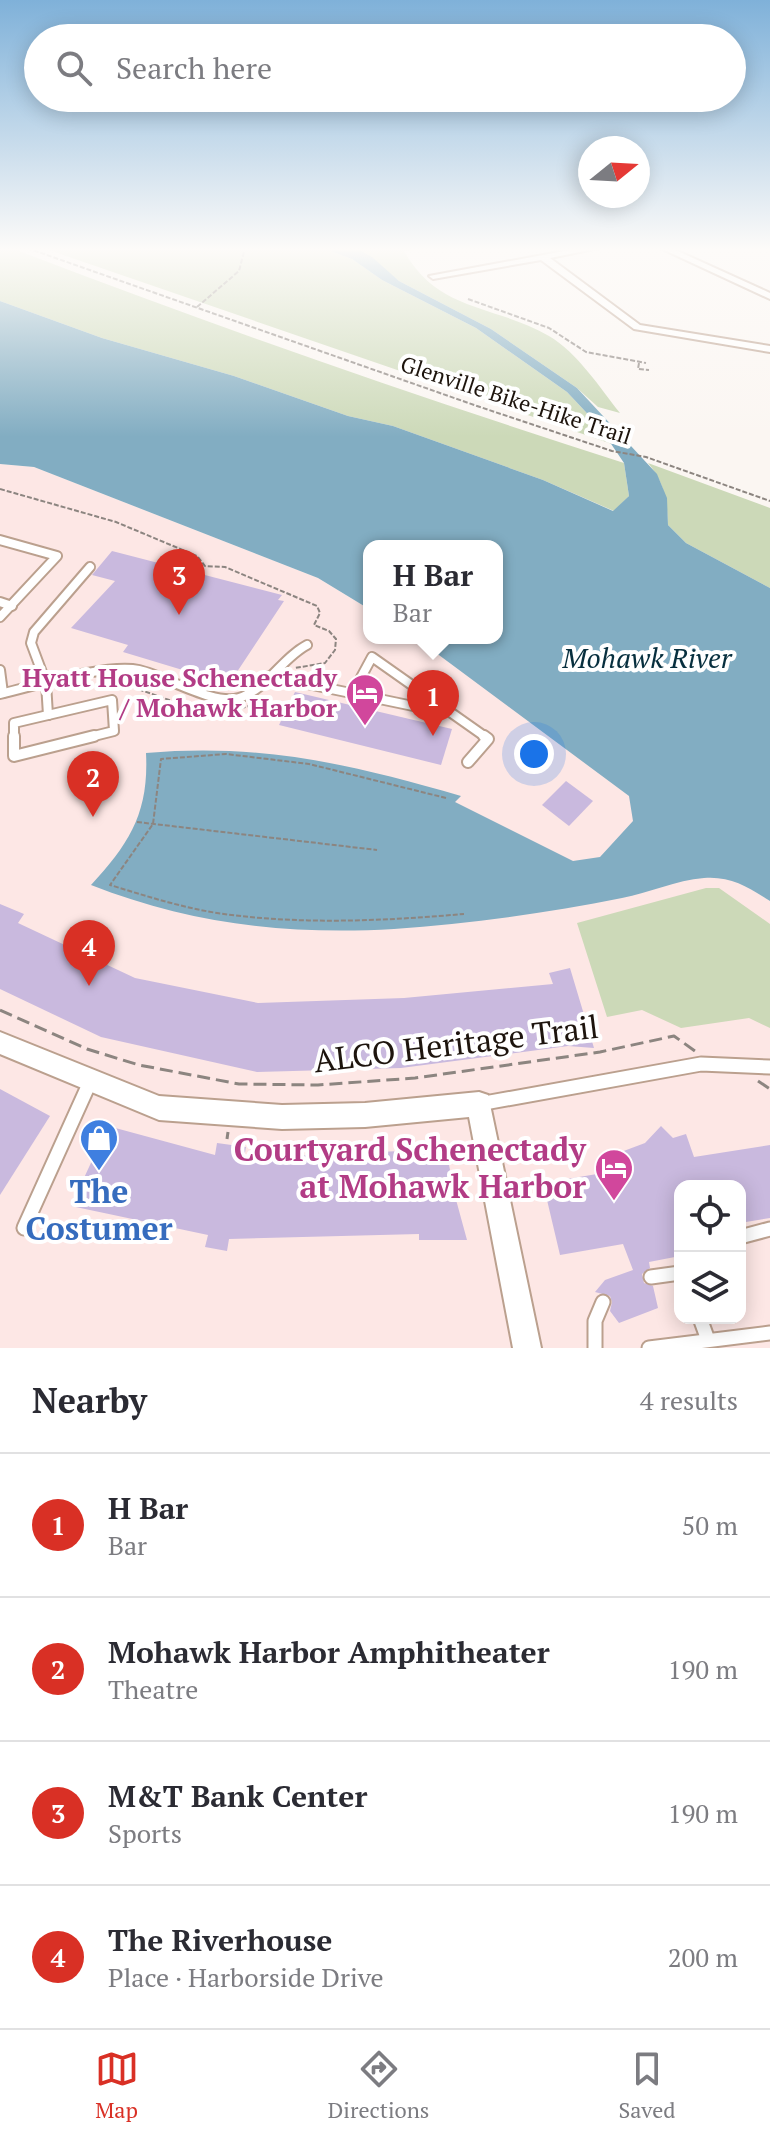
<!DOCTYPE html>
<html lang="en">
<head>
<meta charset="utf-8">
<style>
	body { margin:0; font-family:"PT Serif",serif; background:#f2f2f3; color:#2b2b33 }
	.controls { position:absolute; right:24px; bottom:24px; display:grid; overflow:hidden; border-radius:16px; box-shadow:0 4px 20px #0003 }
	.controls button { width:72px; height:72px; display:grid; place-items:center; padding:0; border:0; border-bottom:2px solid #e1e1e2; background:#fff; color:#2b2b33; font:40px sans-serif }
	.compass { position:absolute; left:578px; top:136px; width:72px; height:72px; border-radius:50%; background:#fff; box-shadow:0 4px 20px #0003; rotate:72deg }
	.you { position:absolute; left:534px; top:754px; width:28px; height:28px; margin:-20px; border:6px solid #fff; border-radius:50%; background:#1a73e8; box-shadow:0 0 0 12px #1a73e833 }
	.badge { display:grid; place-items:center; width:52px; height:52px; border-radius:50%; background:#d93025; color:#fff; font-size:26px; font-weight:700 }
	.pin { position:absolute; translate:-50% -66px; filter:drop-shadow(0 2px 4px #0008) }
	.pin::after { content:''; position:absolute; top:42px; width:28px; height:24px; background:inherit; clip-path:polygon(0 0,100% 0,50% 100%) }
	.popup { position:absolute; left:363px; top:540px; width:140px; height:104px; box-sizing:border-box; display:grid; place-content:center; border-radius:16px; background:#fff; filter:drop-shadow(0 2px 6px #0005); font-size:26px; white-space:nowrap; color:#7c7c81 }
	.popup b { font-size:30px; color:#2b2b33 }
	.popup::after { content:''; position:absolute; left:50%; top:100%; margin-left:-16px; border:16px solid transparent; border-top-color:#fff }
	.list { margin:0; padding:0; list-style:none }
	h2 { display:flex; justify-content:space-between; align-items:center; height:104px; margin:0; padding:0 32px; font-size:34px }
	h2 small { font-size:26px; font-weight:400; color:#7c7c81 }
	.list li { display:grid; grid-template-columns:52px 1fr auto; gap:24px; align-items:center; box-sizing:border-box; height:144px; padding:0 32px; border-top:2px solid #e1e1e2 }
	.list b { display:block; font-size:30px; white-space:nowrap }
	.list p { margin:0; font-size:26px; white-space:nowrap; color:#7c7c81 }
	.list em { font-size:26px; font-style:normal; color:#7c7c81 }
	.icon { flex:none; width:44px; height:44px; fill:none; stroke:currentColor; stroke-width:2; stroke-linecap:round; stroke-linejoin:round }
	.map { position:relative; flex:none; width:770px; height:1348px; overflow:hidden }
	.search { position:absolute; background:#fff; box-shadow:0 4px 20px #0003; left:24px; right:24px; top:24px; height:88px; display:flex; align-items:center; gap:20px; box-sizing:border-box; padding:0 28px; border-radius:44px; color:#7c7c81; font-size:30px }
	.sheet { height:680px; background:#fff }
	nav { display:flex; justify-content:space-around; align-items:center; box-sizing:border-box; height:112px; border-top:2px solid #e1e1e2; background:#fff; font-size:22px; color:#7c7c81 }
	nav a { display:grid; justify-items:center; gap:4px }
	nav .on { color:#d93025 }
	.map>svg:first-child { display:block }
	.commercial { fill:#fde7e5; fill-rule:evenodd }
	.green { fill:#ccd9b8 }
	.water { fill:#82adc2 }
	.building { fill:#c9b9de }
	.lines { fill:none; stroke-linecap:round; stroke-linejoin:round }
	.lane-far2-casing { stroke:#bba08e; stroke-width:12 }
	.lane-far1-casing { stroke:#bba08e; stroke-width:14 }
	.lane-casing { stroke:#bba08e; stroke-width:17 }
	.street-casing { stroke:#bba08e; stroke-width:4 }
	.path-far1 { stroke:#8c8580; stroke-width:2; stroke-dasharray:5 2; stroke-linecap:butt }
	.path { stroke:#8c8580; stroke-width:3; stroke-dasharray:13 6; stroke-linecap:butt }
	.lane-far2 { stroke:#fff; stroke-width:8 }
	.lane-far1 { stroke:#fff; stroke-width:10 }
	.lane { stroke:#fff; stroke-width:13 }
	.street { fill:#fff; fill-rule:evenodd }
	.labels { text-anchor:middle; stroke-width:8; stroke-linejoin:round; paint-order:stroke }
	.far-street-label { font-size:22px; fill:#1d140d; stroke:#fff }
	.hotel-label { font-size:26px; font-weight:bold; fill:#b23c85; stroke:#fff; text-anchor:end }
	.water-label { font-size:28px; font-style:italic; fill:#072f3e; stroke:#fff }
	.near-street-label { font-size:32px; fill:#1d140d; stroke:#fff }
	.near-hotel-label { font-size:32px; font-weight:bold; fill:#b23c85; stroke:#fff; text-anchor:end }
	.near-shop-label { font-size:32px; font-weight:bold; fill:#366cbe; stroke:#fff }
</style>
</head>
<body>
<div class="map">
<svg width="770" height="1348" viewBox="0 0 770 1348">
	<rect width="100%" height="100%" fill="#fbf6f2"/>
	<path class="commercial" d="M0 464 34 467 318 578 369 609V638H416L566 747 737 880 770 901V1348H0ZM680 1186H740V1318H680Z"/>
	<g class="green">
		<path d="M0 248 14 249C216 327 419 397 624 463L629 496 614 511 543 480 393 426 348 416 234 376 102 338 0 301Z"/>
		<polygon points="43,248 322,248 352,259 382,280 476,328 567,392 599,426 612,444"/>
		<path d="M356 248H437L404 251C439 313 494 304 549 336 577 352 600 388 620 413L598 407 577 388 491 329 399 281Z"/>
		<path d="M648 463 770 508V588L686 543 668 525C667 501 665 483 648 463Z"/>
		<polygon points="706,888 719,888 770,924 770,1028 749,1018 681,1028 642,1010 607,1017 577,923"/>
	</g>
	<path class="water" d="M322 248H356L372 257 399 281 491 329 577 388 657 474 667 498 668 525 686 543 770 588V901C748 887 731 876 704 878 676 880 649 893 622 898 547 913 469 924 394 929 288 935 190 924 91 885 130 843 149 812 146 753 261 743 351 764 461 796L455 802 573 861 600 857 633 821 629 796 416 638H497V546H369V609L318 578 34 467 0 464V301L102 338 234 376 348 416 393 426 543 480 613 511 629 496 624 463 599 426 567 392 476 328 382 280 352 259Z"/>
	<g class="building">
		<polygon points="112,551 282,595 278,600 284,601 229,684 123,652 128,645 71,628 115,581 92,575"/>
		<polygon points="295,692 452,729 441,765 279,725"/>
		<polygon points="566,781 593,801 569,826 542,805"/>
		<polygon points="0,904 24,914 18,923 135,978 258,1003 404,998 553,984 549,973 570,968 594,1048 568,1046 401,1068 257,1072 101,1037 0,989"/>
		<polygon points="0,1089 50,1116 0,1195"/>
		<polygon points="108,1126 215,1155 217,1143 246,1147 244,1158 446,1149 455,1196 467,1240 419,1240 419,1234 229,1239 227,1251 205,1247 208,1235 71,1206"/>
		<polygon points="661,1126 673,1138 686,1134 694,1157 770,1145 770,1218 740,1223 740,1186 680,1186 680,1256 649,1262 650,1268 642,1274 644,1283 653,1286 658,1308 619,1323 610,1311 612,1302 610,1296 595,1292 605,1280 633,1270 623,1244 560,1255 543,1183 627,1169 621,1152 645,1143"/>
	</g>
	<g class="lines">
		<defs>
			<g id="lane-far2">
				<polyline points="0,540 57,556 0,617"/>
				<polyline points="0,602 12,606"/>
				<polyline points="0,670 3,693"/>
				<polyline points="269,676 413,706 431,698"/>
				<path d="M0 694C35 686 107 663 139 670 166 676 214 706 239 698 267 689 282 658 307 645"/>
				<polyline points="352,694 372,657 487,738"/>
				<polyline points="48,715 46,683 31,643 34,632 90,567"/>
				<polyline points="48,715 112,700 114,731 86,738"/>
				<polyline points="14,738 14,723 48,715"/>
			</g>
			<g id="lane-far1">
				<polyline points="14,736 14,756 94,736"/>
				<polyline points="468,762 488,739 484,736"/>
			</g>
			<g id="lane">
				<polyline points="479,1104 701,1064 770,1067"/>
				<polyline points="24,1228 90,1082"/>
				<polyline points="740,1237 770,1229"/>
				<polyline points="651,1277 680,1273"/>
				<polyline points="700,1318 708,1340"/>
				<polyline points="595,1348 595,1321 603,1302"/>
				<polyline points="649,1348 770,1333"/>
			</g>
			<g id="street">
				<polygon points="581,248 599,248 550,258 640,325 770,346 770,352 634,329 541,260 433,279 429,276"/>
				<polygon points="660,248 671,248 770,293 770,299"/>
				<polygon points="0,1032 159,1096 282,1105 365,1103 479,1092 488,1095 541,1348 513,1348 469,1117 365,1127 282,1129 159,1120 0,1054"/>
			</g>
		</defs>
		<use href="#lane-far2" class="lane-far2-casing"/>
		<use href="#lane-far1" class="lane-far1-casing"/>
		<use href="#lane" class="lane-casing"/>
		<use href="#street" class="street-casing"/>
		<g class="path-far1">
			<polyline points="27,248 477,406 612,451 646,457 770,501"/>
			<polyline points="468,299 549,328 586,352 646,363"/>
			<polyline points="197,307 239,271 245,248"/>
			<polyline points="639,363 638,369 649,370"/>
			<polyline points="0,489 116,522 197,556 205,566 225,567 317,606 320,613 314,625 329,631 336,639 335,650 325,663 295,668"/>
			<path d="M112 681C159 693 206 723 255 704"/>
			<path d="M446 798 309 764 226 754 161 759 153 824 110 885C146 896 180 907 217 913 299 925 382 921 464 914"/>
			<polyline points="137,822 377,850"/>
		</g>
		<g class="path">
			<polyline points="0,1010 87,1049 139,1065 239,1084 318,1085 415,1078 600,1052 674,1036 695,1051"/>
			<polyline points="758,1081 770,1089"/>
			<polyline points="227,1139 228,1132"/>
		</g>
		<use href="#lane-far2" class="lane-far2"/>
		<use href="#lane-far1" class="lane-far1"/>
		<use href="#lane" class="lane"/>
		<use href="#street" class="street"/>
	</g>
	<linearGradient id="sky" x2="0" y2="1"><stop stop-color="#7fb1d9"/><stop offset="0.57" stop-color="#fdfbf9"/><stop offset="1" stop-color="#fdfbf9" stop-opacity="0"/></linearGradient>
	<rect width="770" height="437" fill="url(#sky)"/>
	<defs>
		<symbol id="hotel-pin" viewBox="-11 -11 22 30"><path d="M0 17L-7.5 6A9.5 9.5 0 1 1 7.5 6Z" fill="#d1479c" stroke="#fff"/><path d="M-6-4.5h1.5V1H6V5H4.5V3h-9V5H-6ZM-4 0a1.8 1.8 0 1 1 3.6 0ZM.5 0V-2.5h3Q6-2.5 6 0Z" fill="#fff"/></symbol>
		<symbol id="shop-pin" viewBox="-11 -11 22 30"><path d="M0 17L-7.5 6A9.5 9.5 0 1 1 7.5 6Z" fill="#3f7fe0" stroke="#fff"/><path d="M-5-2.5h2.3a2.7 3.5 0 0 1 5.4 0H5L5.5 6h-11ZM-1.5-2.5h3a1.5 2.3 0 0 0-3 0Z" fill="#fff"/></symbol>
	</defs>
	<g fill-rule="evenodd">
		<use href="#hotel-pin" x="343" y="671" width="44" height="60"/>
		<use href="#shop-pin" x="77" y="1116" width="44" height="60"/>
		<use href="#hotel-pin" x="592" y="1146" width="44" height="60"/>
	</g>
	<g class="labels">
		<g class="far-street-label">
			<text transform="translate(516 400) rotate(18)" y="8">Glenville Bike-Hike Trail</text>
		</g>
		<g class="hotel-label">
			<text x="337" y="687">Hyatt House Schenectady<tspan x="337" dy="30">/ Mohawk Harbor</tspan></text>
		</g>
		<g class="water-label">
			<text x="647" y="668">Mohawk River</text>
		</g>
		<g class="near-street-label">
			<text transform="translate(456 1044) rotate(-7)" y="11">ALCO Heritage Trail</text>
		</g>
		<g class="near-hotel-label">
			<text x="586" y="1161">Courtyard Schenectady<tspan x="586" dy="37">at Mohawk Harbor</tspan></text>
		</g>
		<g class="near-shop-label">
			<text x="99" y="1203">The<tspan x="99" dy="37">Costumer</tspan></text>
		</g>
	</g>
</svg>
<div class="controls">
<button><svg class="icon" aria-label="locate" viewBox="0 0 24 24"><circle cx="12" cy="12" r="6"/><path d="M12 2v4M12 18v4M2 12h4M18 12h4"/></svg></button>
<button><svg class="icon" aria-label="layers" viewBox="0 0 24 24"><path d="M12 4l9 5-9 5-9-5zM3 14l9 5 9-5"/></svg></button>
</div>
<svg class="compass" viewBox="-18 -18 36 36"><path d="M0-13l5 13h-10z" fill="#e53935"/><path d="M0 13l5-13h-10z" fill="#7c7c81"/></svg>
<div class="you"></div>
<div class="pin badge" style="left:433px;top:736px">1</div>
<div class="popup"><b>H Bar</b>Bar</div>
<div class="pin badge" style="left:93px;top:817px">2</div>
<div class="pin badge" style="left:179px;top:615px">3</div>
<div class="pin badge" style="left:89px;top:986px">4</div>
<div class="search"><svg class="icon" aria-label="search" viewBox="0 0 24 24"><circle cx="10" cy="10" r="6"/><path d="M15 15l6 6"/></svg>Search here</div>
</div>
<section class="sheet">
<h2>Nearby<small>4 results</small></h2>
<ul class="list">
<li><span class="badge">1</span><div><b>H Bar</b><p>Bar</p></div><em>50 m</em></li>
<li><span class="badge">2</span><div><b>Mohawk Harbor Amphitheater</b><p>Theatre</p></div><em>190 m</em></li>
<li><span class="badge">3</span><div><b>M&amp;T Bank Center</b><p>Sports</p></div><em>190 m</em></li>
<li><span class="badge">4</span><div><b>The Riverhouse</b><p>Place · Harborside Drive</p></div><em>200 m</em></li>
</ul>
</section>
<nav>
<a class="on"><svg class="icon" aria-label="map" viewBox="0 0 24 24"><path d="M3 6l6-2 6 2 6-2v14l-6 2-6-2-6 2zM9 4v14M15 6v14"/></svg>Map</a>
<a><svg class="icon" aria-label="directions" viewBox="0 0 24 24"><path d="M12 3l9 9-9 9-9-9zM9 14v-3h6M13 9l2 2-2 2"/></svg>Directions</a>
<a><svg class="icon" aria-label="saved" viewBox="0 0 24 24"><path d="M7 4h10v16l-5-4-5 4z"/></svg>Saved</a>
</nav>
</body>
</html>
